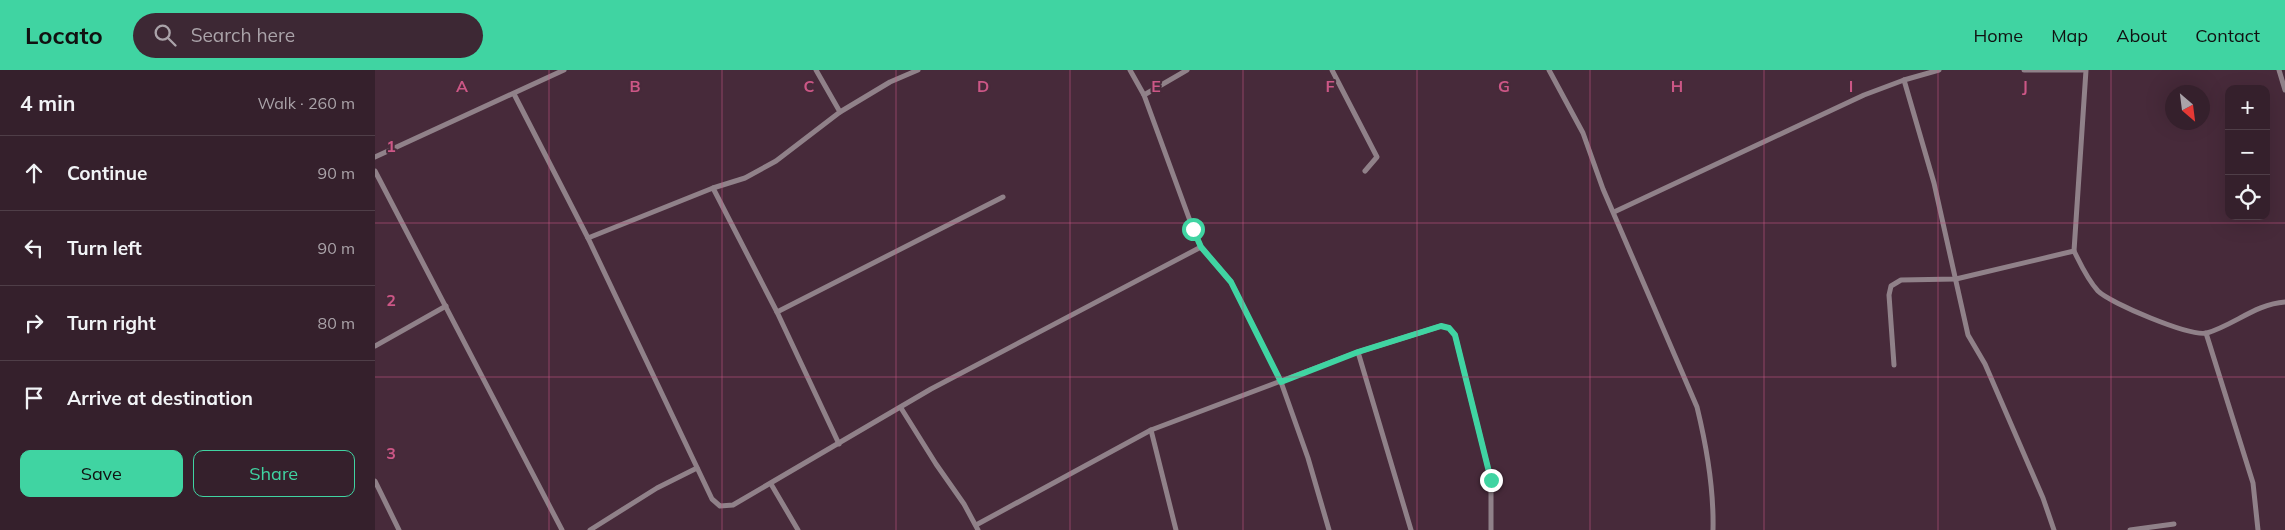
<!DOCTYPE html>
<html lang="en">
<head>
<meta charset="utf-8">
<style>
	body { margin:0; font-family:Mulish,sans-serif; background:#3d2834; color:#f1f3f6 }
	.controls { position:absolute; right:15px; top:15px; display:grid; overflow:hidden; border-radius:10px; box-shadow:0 5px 20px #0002 }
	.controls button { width:45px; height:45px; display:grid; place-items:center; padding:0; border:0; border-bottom:1px solid #4f3e48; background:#35202c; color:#f1f3f6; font:25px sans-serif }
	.compass { position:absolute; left:1790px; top:15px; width:45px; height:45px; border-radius:50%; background:#35202c; box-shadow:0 5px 20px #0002; rotate:152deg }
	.stop { position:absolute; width:15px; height:15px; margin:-11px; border:4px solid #40d4a2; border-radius:50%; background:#fff }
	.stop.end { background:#40d4a2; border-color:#fff; box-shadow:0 1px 5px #0008 }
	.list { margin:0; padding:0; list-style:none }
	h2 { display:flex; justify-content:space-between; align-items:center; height:65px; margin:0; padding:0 20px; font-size:21px }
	h2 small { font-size:16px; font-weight:400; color:#aaa3a9 }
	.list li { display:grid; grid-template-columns:32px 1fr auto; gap:15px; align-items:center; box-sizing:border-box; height:75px; padding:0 20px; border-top:1px solid #4f3e48 }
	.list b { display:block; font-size:19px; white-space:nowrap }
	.list em { font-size:16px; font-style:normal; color:#aaa3a9 }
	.actions { display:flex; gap:10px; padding:15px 20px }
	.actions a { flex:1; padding:11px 0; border:1px solid #40d4a2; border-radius:10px; text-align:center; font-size:18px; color:#40d4a2 }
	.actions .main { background:#40d4a2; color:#111 }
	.icon { flex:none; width:28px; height:28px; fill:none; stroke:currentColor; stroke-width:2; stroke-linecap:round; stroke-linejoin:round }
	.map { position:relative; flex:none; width:1910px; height:460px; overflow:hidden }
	header { display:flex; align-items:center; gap:30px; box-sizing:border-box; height:70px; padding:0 25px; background:#40d4a2; color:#111 }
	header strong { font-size:24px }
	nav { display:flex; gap:28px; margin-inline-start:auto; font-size:18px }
	.search { width:350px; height:45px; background:#3d2834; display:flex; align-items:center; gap:12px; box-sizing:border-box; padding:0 18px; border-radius:28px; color:#aaa3a9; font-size:19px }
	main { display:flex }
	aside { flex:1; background:#35202c }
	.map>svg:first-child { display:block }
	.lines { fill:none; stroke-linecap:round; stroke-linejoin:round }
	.street { stroke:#908189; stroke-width:5 }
	.route { stroke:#40d4a2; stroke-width:6 }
	.grid { fill:none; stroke:#cc5786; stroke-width:1; stroke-opacity:0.55 }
	.grid-label { font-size:16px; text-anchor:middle; font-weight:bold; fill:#cc5786; stroke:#472a3a; stroke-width:4; stroke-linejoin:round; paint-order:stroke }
</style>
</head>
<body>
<header>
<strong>Locato</strong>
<div class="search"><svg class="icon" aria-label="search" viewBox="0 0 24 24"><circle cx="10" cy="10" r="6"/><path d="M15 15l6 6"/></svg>Search here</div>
<nav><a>Home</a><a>Map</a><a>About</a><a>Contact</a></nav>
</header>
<main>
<aside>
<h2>4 min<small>Walk · 260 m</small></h2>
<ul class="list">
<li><svg class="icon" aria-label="ahead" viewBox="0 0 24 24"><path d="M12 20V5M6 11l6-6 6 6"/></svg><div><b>Continue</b></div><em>90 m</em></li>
<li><svg class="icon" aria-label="left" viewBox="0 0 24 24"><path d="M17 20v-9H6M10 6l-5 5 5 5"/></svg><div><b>Turn left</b></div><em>90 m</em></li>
<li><svg class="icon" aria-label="right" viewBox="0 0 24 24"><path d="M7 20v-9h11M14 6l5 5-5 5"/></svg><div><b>Turn right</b></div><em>80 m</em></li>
<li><svg class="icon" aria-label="arrive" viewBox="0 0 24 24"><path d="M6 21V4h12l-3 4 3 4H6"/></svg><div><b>Arrive at destination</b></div></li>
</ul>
<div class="actions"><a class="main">Save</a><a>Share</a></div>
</aside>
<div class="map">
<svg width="1910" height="460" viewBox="0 0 1910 460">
	<rect width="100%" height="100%" fill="#472a3a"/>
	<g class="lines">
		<g class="street">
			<polyline points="441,0 465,42"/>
			<polyline points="755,0 769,25 818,159 826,177 856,212 906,312 933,388 954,460"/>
			<polyline points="957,0 1002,87 990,101"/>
			<path d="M1174 0 1208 63 1228 119 1322 337C1332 378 1339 418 1338 460"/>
			<polyline points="1649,0 1708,0"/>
			<polyline points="1904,0 1910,20"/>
			<polyline points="1529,10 1559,113 1593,265 1610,294 1668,428 1679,460"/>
			<polyline points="139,24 213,168 337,429 345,436 358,435 556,319 826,177"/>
			<polyline points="769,25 812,0"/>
			<polyline points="0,87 189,0"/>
			<polyline points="0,101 187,460"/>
			<polyline points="338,118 402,242 464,374"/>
			<polyline points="1239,142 1489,25 1529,10 1564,0"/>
			<polyline points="213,168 338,118 370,108 401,91 465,42 515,12 543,0"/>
			<path d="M1699 181C1706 195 1712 209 1723 221 1735 233 1815 267 1832 263 1859 255 1881 234 1910 232"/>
			<polyline points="402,242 628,127"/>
			<polyline points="1831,263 1878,413 1883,460"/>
			<polyline points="0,276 71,236"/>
			<polyline points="983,282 1036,460"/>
			<polyline points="1519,295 1514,225 1516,216 1526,210 1581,209 1699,181 1711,0"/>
			<polyline points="526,338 561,394 589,434 603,460"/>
			<polyline points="776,360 801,460"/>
			<polyline points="0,411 24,460"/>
			<polyline points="396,414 423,460"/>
			<polyline points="601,455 776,360 983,282 1066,256 1074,258 1080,265 1116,410 1116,460"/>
			<polyline points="215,460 282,418 322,398"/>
			<polyline points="1755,460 1799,454"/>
		</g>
	</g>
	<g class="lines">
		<polyline class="route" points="818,159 826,177 856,212 906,312 983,282 1066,256 1074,258 1080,265 1116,410"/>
	</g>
	<path class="grid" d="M174 0V460M347 0V460M521 0V460M695 0V460M868 0V460M1042 0V460M1215 0V460M1389 0V460M1563 0V460M1736 0V460M0 153H1910M0 307H1910"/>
	<g class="grid-label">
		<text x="87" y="22">A</text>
		<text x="260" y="22">B</text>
		<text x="434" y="22">C</text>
		<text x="608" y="22">D</text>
		<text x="781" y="22">E</text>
		<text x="955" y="22">F</text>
		<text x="1129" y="22">G</text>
		<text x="1302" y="22">H</text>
		<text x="1476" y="22">I</text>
		<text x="1650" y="22">J</text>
		<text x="16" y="82">1</text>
		<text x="16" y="236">2</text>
		<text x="16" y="389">3</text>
	</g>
</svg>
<div class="controls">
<button>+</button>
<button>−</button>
<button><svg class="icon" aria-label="locate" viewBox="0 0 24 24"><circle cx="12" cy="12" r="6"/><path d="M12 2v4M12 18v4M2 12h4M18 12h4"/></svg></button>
</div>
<svg class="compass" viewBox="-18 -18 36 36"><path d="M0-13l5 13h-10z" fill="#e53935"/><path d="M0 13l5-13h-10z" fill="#aaa3a9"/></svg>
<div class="stop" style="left:818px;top:159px"></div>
<div class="stop end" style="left:1116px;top:410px"></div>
</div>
</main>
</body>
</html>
